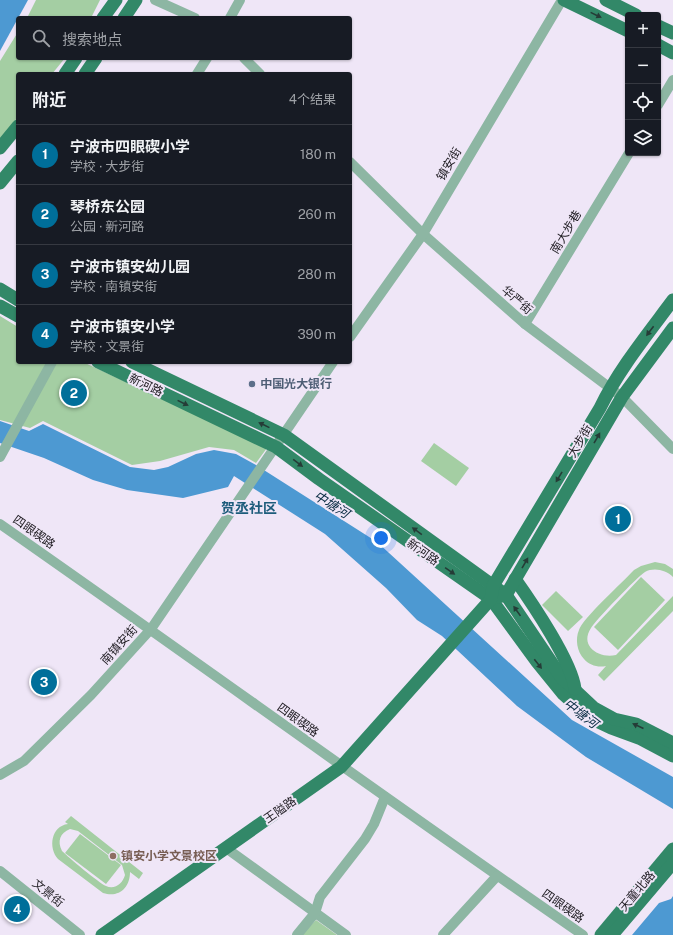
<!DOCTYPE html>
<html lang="zh">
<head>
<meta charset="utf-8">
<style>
	body { margin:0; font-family:"Public Sans","Noto Sans SC",sans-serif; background:#242831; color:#f1f3f6 }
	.controls { position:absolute; right:12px; top:12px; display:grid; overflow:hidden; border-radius:4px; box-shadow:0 1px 3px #0004 }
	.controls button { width:36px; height:36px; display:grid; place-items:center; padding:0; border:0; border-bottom:1px solid #363941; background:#171b24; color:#f1f3f6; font:20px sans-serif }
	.you { position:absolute; left:381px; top:538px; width:14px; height:14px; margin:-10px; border:3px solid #fff; border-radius:50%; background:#1a73e8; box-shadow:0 0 0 6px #1a73e833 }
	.badge { display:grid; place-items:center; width:26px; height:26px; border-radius:50%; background:#006f9a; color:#fff; font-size:13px; font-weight:700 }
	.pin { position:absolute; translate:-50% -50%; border:2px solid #fff; box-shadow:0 1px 4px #0006 }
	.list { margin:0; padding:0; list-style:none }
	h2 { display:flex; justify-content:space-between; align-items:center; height:52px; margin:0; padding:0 16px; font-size:17px }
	h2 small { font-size:13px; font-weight:400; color:#9ea1a6 }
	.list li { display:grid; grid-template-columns:26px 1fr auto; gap:12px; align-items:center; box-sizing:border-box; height:60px; padding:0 16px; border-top:1px solid #363941 }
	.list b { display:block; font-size:15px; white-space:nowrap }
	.list p { margin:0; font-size:13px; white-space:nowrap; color:#9ea1a6 }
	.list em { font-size:13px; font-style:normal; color:#9ea1a6 }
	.icon { flex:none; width:22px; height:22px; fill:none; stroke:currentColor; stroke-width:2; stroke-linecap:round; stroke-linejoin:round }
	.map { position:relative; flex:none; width:673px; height:935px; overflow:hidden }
	.search { position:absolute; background:#171b24; box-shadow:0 1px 3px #0004; left:16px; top:16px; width:336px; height:44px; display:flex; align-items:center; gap:10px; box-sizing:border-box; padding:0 14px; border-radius:4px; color:#9ea1a6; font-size:15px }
	.panel { position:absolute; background:#171b24; box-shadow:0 1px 3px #0004; left:16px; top:72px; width:336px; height:292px; border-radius:4px }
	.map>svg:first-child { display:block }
	.green { fill:#a4cea3; fill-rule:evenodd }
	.water { fill:#4d99d2 }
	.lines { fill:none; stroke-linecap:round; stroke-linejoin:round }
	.minor { stroke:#8db6a3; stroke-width:10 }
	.major { stroke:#328868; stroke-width:13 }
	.oneway { fill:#253c37 }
	.service-dot { fill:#5c6f8a; stroke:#efe6f7; stroke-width:1.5 }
	.education-dot { fill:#8d6e63; stroke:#efe6f7; stroke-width:1.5 }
	.labels { text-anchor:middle; stroke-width:4; stroke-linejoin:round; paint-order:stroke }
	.street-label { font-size:12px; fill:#1f1c22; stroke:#efe6f7 }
	.service-label { font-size:12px; font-weight:bold; fill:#4e5e75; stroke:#efe6f7; text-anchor:start }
	.education-label { font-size:12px; font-weight:bold; fill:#785e54; stroke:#efe6f7; text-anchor:start }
	.water-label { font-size:13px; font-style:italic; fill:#0a2c43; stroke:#efe6f7 }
	.quarter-label { font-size:14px; font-weight:bold; fill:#1d5c7b; stroke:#efe6f7 }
</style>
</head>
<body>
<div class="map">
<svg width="673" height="935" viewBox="0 0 673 935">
	<rect width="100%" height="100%" fill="#efe6f7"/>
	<g class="green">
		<polygon points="36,0 100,0 91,18 27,18"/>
		<polygon points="18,32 18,58 65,58 52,74 18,74 18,117 0,139 0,61"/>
		<polygon points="0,316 18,327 18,362 83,362 267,448 256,463 234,450 209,447 160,461 132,465 43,421 30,428 0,420"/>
		<polygon points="434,443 469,468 456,486 421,461"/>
		<path d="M655 562 665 564 673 569V577C666 570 654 567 645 572 638 576 595 621 591 628 579 646 599 659 616 655L673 596V611L604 681 598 675 606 666C598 668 589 665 584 659 577 652 575 639 579 630 582 619 624 581 634 570L641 566Z"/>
		<polygon points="641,577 665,600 618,650 594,627"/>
		<polygon points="556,591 583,617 568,631 542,605"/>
		<path d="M71 816 143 873 139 879 130 872C130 888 119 898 103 893L58 859C48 848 51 826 68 824L65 822ZM70 829 78 831 122 865 125 875C123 883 115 890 106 886 99 883 68 857 62 851 57 841 60 833 70 829Z"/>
		<polygon points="80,834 121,865 106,884 65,853"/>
		<polygon points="316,920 337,935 301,935"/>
	</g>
	<g class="water">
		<polygon points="0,0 28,0 0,51"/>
		<polygon points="0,421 29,431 43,424 130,467 154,470 168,467 196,454 214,450 236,454 256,465 377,542 572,720 673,777 673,809 586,757 517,706 442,636 417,620 386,588 325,534 234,476 228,487 183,498 127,490 93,480 44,458 0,443"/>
		<polygon points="673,896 673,935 632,935 659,903 671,899"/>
	</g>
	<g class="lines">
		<g class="minor">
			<polyline points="155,0 195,18"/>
			<polyline points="230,18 240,0"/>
			<polyline points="244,58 260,74"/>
			<polyline points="197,74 207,58"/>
			<polyline points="658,105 673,80"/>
			<polyline points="350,162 423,234 525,324 622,397 673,449"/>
			<polyline points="525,324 629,153"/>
			<polyline points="350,337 423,234 562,0"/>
			<polyline points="0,457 52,362"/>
			<path d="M0 524C195 660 387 800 583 935"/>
			<polyline points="0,775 24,761 91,695 151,629 333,362"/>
			<polyline points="226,848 346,935"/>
			<polyline points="0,871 80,935"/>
			<polyline points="297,935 315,913 320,897 365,839 374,824 385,797"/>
			<polyline points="443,935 497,876"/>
		</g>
		<g class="major">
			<polyline points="564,0 628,31"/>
			<polyline points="606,0 636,15"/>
			<polyline points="103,18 116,0"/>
			<polyline points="124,18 136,0"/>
			<polyline points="658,26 673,33"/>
			<polyline points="658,45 673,53"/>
			<polyline points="65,74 76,58"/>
			<polyline points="85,74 96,58"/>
			<polyline points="0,148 18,126"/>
			<polyline points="0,183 18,161"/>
			<polyline points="0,289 18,300"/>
			<polyline points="0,306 18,316"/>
			<polyline points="98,362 276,447 319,479 491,599 537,662 563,694 590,718 611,728 641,739 673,756"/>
			<polyline points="132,362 284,435 506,595 562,678 594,708 614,719 636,724 673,743"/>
			<path d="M515 579C532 603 572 662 575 689"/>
			<polyline points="498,597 506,595 622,397 673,328"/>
			<path d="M102 935 341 767 491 599 493 586 600 408C619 369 647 335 673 300"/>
			<polyline points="601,935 673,849"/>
			<polyline points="612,935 673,863"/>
		</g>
	</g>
	<defs><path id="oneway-solid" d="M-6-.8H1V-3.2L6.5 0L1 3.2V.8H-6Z"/></defs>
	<g class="oneway">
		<use href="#oneway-solid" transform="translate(596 15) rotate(26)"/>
		<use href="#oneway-solid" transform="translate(650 331) rotate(127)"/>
		<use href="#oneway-solid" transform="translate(183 403) rotate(26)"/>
		<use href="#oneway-solid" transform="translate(264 425) rotate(-154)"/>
		<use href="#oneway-solid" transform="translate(597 438) rotate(-60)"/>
		<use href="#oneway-solid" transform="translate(298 463) rotate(37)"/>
		<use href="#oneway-solid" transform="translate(559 477) rotate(121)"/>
		<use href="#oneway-solid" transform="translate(417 531) rotate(-144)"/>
		<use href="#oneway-solid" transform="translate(525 563) rotate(-60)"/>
		<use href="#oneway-solid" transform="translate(450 571) rotate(35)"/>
		<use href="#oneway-solid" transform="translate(517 611) rotate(-125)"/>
		<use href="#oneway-solid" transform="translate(538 664) rotate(52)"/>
		<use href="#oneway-solid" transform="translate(638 726) rotate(-156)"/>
	</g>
	<circle class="service-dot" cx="252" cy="384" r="4"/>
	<circle class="education-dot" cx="113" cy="856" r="4"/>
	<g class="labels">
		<g class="street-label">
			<text transform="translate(449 164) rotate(-59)" y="4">镇安街</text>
			<text transform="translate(566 232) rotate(-59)" y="4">南大步巷</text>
			<text transform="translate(517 300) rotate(41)" y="4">华严街</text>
			<text transform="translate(146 385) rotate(26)" y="4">新河路</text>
			<text transform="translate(580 441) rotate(-59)" y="4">大步街</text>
			<text transform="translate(34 532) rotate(35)" y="4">四眼碶路</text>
			<text transform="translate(423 552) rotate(35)" y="4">新河路</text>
			<text transform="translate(119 645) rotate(-48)" y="4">南镇安街</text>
			<text transform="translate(298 720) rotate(36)" y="4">四眼碶路</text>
			<text transform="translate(280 810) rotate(-35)" y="4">王隘路</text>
			<text transform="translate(637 891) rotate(-50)" y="4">天童北路</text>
			<text transform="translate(48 893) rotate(39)" y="4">文景街</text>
			<text transform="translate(563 906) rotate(35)" y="4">四眼碶路</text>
		</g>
		<g class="service-label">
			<text x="260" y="388">中国光大银行</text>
		</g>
		<g class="education-label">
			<text x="121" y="860">镇安小学文景校区</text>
		</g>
		<g class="water-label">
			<text transform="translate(332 504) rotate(32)" y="5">中塘河</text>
			<text transform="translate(581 713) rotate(37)" y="5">中塘河</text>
		</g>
		<g class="quarter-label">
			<text x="249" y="513">贺丞社区</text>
		</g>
	</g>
</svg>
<div class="controls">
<button>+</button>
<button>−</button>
<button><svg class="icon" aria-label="locate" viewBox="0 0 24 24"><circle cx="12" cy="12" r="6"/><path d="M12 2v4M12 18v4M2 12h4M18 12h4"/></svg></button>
<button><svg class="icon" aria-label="layers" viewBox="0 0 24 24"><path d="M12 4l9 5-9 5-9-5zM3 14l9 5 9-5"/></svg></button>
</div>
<div class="you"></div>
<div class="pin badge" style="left:618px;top:519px">1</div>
<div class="pin badge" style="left:74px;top:393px">2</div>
<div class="pin badge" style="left:44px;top:682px">3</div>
<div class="pin badge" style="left:17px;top:909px">4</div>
<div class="search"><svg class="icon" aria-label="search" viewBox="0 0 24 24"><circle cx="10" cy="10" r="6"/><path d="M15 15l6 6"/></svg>搜索地点</div>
<section class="panel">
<h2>附近<small>4个结果</small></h2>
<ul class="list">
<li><span class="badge">1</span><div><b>宁波市四眼碶小学</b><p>学校 · 大步街</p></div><em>180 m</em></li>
<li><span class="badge">2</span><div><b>琴桥东公园</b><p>公园 · 新河路</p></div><em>260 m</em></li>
<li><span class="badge">3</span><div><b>宁波市镇安幼儿园</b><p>学校 · 南镇安街</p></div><em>280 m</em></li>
<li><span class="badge">4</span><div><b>宁波市镇安小学</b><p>学校 · 文景街</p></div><em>390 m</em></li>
</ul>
</section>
</div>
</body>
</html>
